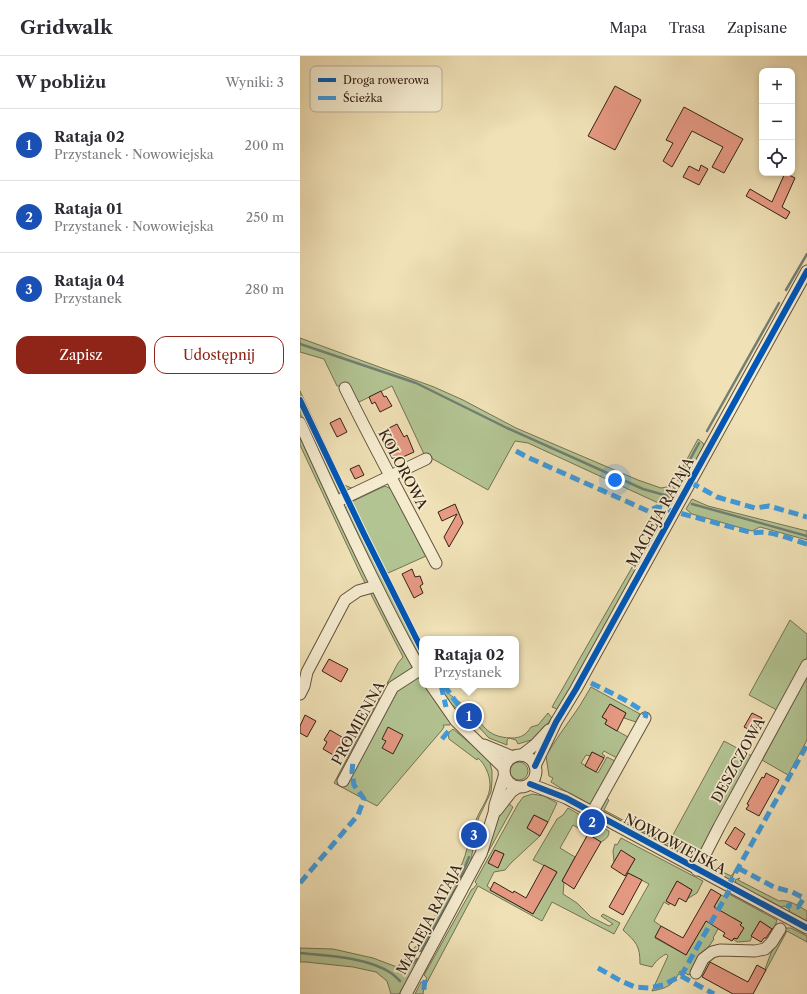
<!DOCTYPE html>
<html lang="pl">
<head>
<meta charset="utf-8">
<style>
	body { margin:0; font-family:"Libre Caslon Text",serif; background:#f7f7f7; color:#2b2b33 }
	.controls { position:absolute; right:12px; top:12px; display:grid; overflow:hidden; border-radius:8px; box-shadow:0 2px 6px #0003 }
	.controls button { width:36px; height:36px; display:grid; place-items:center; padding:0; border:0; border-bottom:1px solid #e1e1e2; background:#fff; color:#2b2b33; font:20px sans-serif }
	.you { position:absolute; left:315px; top:424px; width:14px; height:14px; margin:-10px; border:3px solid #fff; border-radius:50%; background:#1a73e8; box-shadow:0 0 0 6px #1a73e833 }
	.badge { display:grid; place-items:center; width:26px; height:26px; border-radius:50%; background:#8f2418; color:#fff; font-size:13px; font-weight:700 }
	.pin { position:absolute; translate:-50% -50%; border:2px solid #fff; box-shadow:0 1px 4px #0006 }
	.popup { position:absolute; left:119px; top:580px; width:100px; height:52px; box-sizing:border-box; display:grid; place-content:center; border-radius:8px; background:#fff; filter:drop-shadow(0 1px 3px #0005); font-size:13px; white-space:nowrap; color:#7c7c81 }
	.popup b { font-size:15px; color:#2b2b33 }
	.popup::after { content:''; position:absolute; left:50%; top:100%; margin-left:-8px; border:8px solid transparent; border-top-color:#fff }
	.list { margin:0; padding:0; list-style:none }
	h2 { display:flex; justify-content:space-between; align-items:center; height:52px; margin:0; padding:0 16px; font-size:17px }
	h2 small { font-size:13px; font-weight:400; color:#7c7c81 }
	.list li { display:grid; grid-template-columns:26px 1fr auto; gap:12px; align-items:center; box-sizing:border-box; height:72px; padding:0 16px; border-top:1px solid #e1e1e2 }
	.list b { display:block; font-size:15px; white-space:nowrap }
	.list p { margin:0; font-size:13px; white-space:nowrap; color:#7c7c81 }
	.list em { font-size:13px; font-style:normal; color:#7c7c81 }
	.actions { display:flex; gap:8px; padding:12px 16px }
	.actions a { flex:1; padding:9px 0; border:1px solid #8f2418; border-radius:12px; text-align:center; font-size:14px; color:#8f2418 }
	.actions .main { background:#8f2418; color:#fff }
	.icon { flex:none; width:22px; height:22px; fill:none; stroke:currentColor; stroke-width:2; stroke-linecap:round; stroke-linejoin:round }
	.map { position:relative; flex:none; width:507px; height:938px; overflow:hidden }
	header { display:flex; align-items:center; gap:24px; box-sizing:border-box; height:56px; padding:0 20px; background:#fff; border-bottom:1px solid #e1e1e2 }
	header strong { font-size:19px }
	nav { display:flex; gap:22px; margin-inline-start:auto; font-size:14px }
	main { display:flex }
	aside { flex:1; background:#fff }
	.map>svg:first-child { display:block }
	.green { fill:#b3c493; stroke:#747254; fill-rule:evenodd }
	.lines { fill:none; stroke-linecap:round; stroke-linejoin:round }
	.stream { stroke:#727f72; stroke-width:2.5 }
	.building { fill:#e79a84; stroke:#352116 }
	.minor-casing { stroke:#64513e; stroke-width:13 }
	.minor { stroke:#f5ecd0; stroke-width:11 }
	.quiet { stroke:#3e9bdf; stroke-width:5; stroke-dasharray:10 5; stroke-linecap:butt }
	.cycleway-casing { stroke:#f5ecd0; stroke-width:8 }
	.cycleway { stroke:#0057b8; stroke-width:6 }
	.labels { text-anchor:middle; stroke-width:3.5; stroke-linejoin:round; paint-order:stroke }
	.street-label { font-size:14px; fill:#352116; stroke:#f5ecd0 }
	.key { fill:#f5ecd0; stroke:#bbaf98; stroke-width:1 }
	.key-label { font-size:11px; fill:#352116 }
</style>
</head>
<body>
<header>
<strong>Gridwalk</strong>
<nav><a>Mapa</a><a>Trasa</a><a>Zapisane</a></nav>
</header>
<main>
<aside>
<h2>W pobliżu<small>Wyniki: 3</small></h2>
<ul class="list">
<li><span class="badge" style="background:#1a4fb4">1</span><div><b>Rataja 02</b><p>Przystanek · Nowowiejska</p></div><em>200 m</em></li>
<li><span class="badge" style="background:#1a4fb4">2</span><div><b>Rataja 01</b><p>Przystanek · Nowowiejska</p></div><em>250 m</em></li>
<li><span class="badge" style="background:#1a4fb4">3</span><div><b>Rataja 04</b><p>Przystanek</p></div><em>280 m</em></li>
</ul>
<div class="actions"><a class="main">Zapisz</a><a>Udostępnij</a></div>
</aside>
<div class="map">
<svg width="507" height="938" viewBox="0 0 507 938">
	<rect width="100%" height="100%" fill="#f0e1b6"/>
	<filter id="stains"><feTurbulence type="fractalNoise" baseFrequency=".005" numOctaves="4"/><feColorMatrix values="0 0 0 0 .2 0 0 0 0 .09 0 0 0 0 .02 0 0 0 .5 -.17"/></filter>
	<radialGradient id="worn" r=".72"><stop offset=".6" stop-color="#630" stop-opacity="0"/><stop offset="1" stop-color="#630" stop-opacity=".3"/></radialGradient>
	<g class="green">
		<polygon points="0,282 134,331 163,344 216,372 338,424 361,432 372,430 379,436 371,450 367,451 228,387 215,385 188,434 124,398 92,330 59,346 47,330 37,330 24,303 0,296"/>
		<polygon points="0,335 44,429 54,433 42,438 36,435 0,358"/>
		<polygon points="0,381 26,436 116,616 122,625 122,629 124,629 146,661 151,667 150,669 143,669 144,671 142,674 77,750 34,727 98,607 103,601 61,519 0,389"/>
		<polygon points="398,383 403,387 404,389 386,424 382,427 376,423"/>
		<polygon points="85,430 93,434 126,500 86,518 109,562 106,566 122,598 122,605 88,542 45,454 47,448"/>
		<polygon points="392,443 408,450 507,475 507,484 460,471 452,475 392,458 386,453"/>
		<polygon points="358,455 363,458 365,462 261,650 257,653 252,651 354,473"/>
		<polygon points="490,564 507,578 507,684 488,719 462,704 486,659 449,639"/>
		<path d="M137 629H141C149 640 157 643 167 652 184 667 184 681 211 682 221 682 226 679 231 671L238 669 248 657 252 662 234 685 231 684 218 688 216 684 209 682 207 684V689L189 682 161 652 159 654 148 646Z"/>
		<polygon points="291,631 340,658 336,666 324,662 326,657 310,648 302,661 307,664 305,668 328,681 317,702 304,695 302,698 305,700 304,702 292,696 290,700 286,699 281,707 298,717 307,701 315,705 291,748 289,750 251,726 253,722 249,720 246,700 247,698 260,678 279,651"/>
		<path d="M153 673 189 703 192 715V725L191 736 179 761 170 791 173 793C171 803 170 814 162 821L156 819C167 803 168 782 176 764 180 753 190 742 190 729 190 719 185 708 178 702L177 704 149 683 148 677Z"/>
		<polygon points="424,685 452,700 406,808 431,820 435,815 432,822 428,824 382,801 381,797 378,795 373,796 339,776 340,773 368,788"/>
		<circle cx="219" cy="715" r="9"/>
		<path d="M232 738 244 740 257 747 248 766 234 759 227 772 240 780 211 807 205 814 194 816 187 830 191 833 190 834 233 858 257 816 233 804 257 763 263 759 268 752 289 764 288 766 292 768 294 767 309 775C309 781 306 783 301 786L273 769 260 792 275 801 262 825 264 827 263 838 277 847 291 861 309 870 313 868 301 860 303 858 320 867 314 878 252 846 242 865 178 830 124 932 123 938H115L121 926 124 927 127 922 124 919 172 833H173L177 828 175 826 218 748 223 741ZM195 794 204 798 198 811 189 807Z"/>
		<polygon points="306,742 309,744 304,754 334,770 333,772 331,773 299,755"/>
		<polygon points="207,746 213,751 180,811 200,757"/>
		<path d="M321 782 403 825 397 837 387 843 392 834 377 825 371 836 375 839 370 847 369 849 364 846 354 865 361 870 355 882 386 899 421 839 427 842 429 838 477 864 475 870 472 873 460 865 450 885 437 886 433 883 434 882 437 883 442 875 440 869 442 867 434 862 418 873 413 882 414 883 389 919 380 915C373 930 367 932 352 935L368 900 366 898C359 902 356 905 352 911L340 908C340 889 336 886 323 874L349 828 328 817 327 818V817L335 803 321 795 314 806 313 795 315 788 317 789Z"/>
		<path d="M440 822 438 824 479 845C488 843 499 850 507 855V867L490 857 489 853 484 850 480 852 437 829 435 824Z"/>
		<polygon points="153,826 157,830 157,834 123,896 117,895 113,900 117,903 118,908 99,938 91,938 87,925 76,916 53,911 6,906 0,906 0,892 33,893 73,902 97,911 108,901 113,893 121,886"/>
		<polygon points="486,872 491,872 507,880 507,886 487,875 466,914 465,913 471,897"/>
	</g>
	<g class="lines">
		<g class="stream">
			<polyline points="486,234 507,198"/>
			<polyline points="0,288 116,327 207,372 343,433 375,442"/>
			<polyline points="407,375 479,247"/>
			<polyline points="380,422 399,387"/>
			<polyline points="392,448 507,480"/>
			<polyline points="161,821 169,801"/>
			<polyline points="121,895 157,830"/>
			<path d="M0 897C28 900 67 901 91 917 94 919 97 922 100 925"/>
			<polyline points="108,912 117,903"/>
		</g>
	</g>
	<g class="building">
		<polygon points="315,30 341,44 315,94 288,80"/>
		<polygon points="384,51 443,83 424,117 412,111 423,91 392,75 372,111 363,105 373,87 366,84"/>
		<polygon points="401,109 408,113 399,129 383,121 389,110 399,115"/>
		<polygon points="485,117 495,122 482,151 490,156 486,163 446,140 450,133 472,146"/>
		<polygon points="81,335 84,341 86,340 92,350 80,356 75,346 72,348 69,341"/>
		<polygon points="40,362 47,376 37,381 30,367"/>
		<polygon points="97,368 104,381 107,379 114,396 94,405 87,389 93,386 87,373"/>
		<polygon points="59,409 64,419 55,423 50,413"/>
		<polygon points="155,448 163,467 149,491 144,481 157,458 142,465 138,456"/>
		<polygon points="112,513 115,521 120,520 123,528 120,530 123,537 114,542 102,518"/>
		<polygon points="29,603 48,613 41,626 22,615"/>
		<polygon points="310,648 326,657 317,675 305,668 307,664 302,661"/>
		<polygon points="452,657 462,662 454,676 444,671"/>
		<polygon points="5,659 16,665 7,681 0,677 0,670"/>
		<polygon points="88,671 103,679 93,698 82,692 86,685 82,683"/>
		<polygon points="30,674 47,684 41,694 39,692 35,700 23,693 27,686 24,684"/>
		<polygon points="292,696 304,702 296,716 285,710"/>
		<polygon points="466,717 479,724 459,760 446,753 449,749 447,748 462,721 464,722"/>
		<polygon points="234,759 248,766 240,780 227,772"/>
		<polygon points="435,771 445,778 436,794 425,787"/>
		<polygon points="288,778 301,786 274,833 262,825"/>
		<polygon points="195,794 204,798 198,812 188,807"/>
		<polygon points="321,794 335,803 325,820 311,811"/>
		<polygon points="244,809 257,816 233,858 190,834 194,826 213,837 214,835 226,842"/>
		<polygon points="328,817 342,824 323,859 309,851"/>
		<polygon points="377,825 392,834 386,846 379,842 375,850 366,845"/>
		<polygon points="411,833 421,839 414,851 442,867 440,869 444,872 437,883 434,882 432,885 423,880 425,877 406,865 386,899 355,881 361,870 383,882"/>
		<polygon points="460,865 472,873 466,882 464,882 461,886 451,880"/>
		<polygon points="410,906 448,926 457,909 466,914 453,938 433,938 402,921"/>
	</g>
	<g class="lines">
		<defs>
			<g id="minor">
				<path d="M45 332C74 391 106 449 136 507"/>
				<path d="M0 367C23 418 46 468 71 519 87 551 103 585 122 616"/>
				<polyline points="36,446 126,403"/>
				<polyline points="131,629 156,665 204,712"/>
				<polyline points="0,638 4,630 7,616 45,544 58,535 76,530"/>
				<polyline points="184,689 213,701"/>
				<circle cx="220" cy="715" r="16"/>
				<polyline points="222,699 236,688 249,674"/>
				<polyline points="235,710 256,666 276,633 507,215"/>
				<polyline points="43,725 93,631 121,613"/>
				<polyline points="230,728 266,742 507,872"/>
				<polyline points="197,754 211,736 218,731"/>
				<polyline points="292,757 345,662"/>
				<polyline points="397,814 419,771 507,609"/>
				<polyline points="396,917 403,903 412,896 420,894 455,895 465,893 472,886 480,873"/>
				<polyline points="106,938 181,798 194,757 195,749 204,721"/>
			</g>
		</defs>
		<use href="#minor" class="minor-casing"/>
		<use href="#minor" class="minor"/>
		<g class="quiet">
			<path d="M216 395 227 401 348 455 357 451 361 452 453 477C468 473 492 484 507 488"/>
			<polyline points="390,426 417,441 455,452 469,450 507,461"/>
			<path d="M291 627C305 634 337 648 346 659L345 662"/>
			<polyline points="141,629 146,651"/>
			<polyline points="144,629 161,653"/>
			<polyline points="142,683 151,672"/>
			<polyline points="438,812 474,831 492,836 504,842 498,851 489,849 487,852"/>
			<polyline points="0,827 58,759 64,743 54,729 52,716 53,705"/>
			<polyline points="428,830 507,689"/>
			<polyline points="111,896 115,898"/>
			<polyline points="298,912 321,925 335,931 350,932 363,929 381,920 431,831"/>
			<polyline points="381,920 414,938"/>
			<polyline points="125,924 124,932 125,938"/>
		</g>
		<defs>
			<g id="cycleway">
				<polyline points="0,344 64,478 122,594"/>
				<polyline points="235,710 256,666 276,633 507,215"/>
				<polyline points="230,728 266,742 507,872"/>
			</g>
		</defs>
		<use href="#cycleway" class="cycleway-casing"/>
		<use href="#cycleway" class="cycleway"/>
	</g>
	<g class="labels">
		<g class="street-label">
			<text transform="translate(103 413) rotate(62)" y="5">KOLOROWA</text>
			<text transform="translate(360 456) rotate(-61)" y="5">MACIEJA RATAJA</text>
			<text transform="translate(58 667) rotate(-61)" y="5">PROMIENNA</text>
			<text transform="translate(438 704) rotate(-61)" y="5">DESZCZOWA</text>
			<text transform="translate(375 788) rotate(28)" y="5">NOWOWIEJSKA</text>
			<text transform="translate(129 863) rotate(-62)" y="5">MACIEJA RATAJA</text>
		</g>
	</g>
	<rect x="10" y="10" width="132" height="46" rx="6" class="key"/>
	<rect x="18" y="22" width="18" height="4" fill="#0057b8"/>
	<rect x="18" y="40" width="18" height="4" fill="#3e9bdf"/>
	<g class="key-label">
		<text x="43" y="28">Droga rowerowa</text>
		<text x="43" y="46">Ścieżka</text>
	</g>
	<rect width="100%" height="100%" filter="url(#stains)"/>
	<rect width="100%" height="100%" fill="url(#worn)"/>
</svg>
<div class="controls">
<button>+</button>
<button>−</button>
<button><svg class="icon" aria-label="locate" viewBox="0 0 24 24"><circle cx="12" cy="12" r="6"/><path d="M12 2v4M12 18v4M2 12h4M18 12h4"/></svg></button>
</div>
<div class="you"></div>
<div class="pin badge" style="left:169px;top:660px;background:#1a4fb4">1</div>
<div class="popup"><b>Rataja 02</b>Przystanek</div>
<div class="pin badge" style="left:292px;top:766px;background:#1a4fb4">2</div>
<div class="pin badge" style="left:174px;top:779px;background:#1a4fb4">3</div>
</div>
</main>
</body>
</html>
